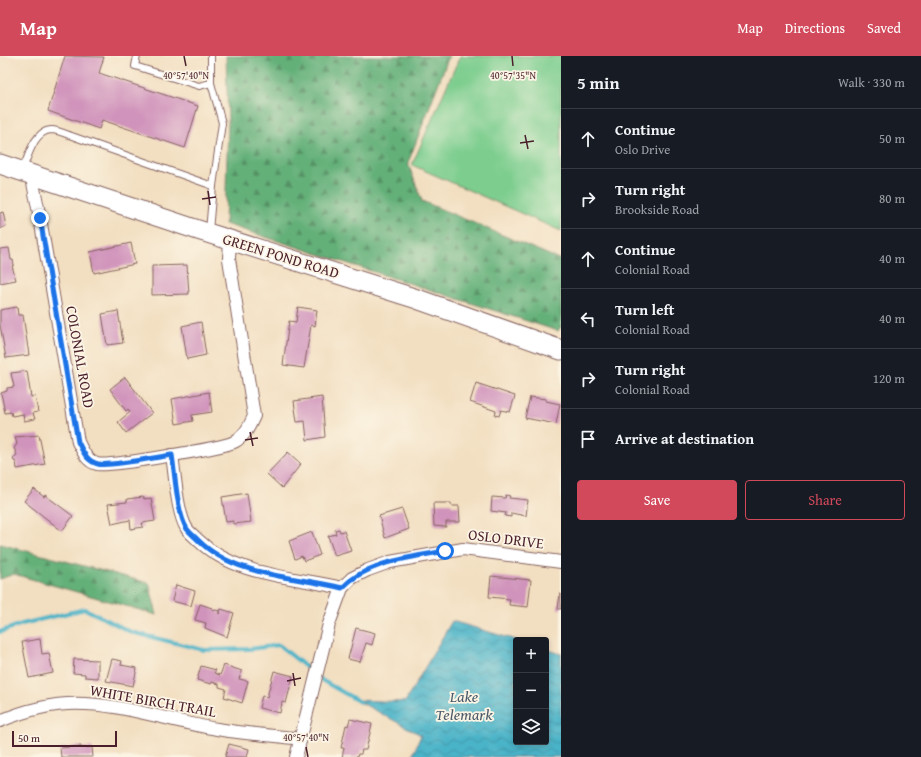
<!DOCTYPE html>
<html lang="en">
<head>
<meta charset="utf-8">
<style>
	body { margin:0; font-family:"Gentium Book Plus",serif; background:#20242c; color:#f1f3f6 }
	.controls { position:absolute; right:12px; bottom:12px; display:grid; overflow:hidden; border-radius:4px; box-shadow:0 2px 6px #0003 }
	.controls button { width:36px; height:36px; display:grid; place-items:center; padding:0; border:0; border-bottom:1px solid #363941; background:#171b24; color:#f1f3f6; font:20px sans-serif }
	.scale { position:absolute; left:12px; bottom:10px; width:105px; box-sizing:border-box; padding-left:4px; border:2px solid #4a1f2b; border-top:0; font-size:11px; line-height:14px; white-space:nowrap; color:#4a1f2b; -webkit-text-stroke:3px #fcf5e5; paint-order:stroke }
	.stop { position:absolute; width:12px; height:12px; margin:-9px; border:3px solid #1a73e8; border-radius:50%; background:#fff }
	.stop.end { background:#1a73e8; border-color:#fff; box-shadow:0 1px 4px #0008 }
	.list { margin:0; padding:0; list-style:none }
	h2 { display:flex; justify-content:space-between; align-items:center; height:52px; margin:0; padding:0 16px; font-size:17px }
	h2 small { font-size:13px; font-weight:400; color:#9ea1a6 }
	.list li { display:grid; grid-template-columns:26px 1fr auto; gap:12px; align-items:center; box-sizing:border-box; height:60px; padding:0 16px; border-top:1px solid #363941 }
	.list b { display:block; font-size:15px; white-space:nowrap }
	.list p { margin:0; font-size:13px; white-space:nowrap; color:#9ea1a6 }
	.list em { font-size:13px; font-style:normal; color:#9ea1a6 }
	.actions { display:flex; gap:8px; padding:12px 16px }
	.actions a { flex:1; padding:9px 0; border:1px solid #d1495b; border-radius:4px; text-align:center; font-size:14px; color:#d1495b }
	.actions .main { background:#d1495b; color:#fff }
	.icon { flex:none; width:22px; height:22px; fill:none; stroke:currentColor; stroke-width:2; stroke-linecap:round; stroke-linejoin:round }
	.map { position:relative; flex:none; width:561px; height:701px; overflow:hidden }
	header { display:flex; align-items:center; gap:24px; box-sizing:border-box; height:56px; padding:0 20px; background:#d1495b; color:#fff }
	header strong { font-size:19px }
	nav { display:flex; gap:22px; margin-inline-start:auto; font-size:14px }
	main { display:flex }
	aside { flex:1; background:#171b24 }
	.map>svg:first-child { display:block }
	.grass { fill:#7bcd8e; stroke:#62765c }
	.forest { fill:url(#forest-firs); stroke:#576852 }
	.water { fill:url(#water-waves); stroke:#4a697a }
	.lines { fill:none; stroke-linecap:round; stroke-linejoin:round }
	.stream { stroke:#4ab3c8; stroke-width:4 }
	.building { fill:#d093bb }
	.lane-casing { stroke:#85625f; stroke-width:8 }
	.street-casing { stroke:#85625f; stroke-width:14 }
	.primary-casing { stroke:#85625f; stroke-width:21 }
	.lane { stroke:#fff; stroke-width:6 }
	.street { stroke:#fff; stroke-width:12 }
	.primary { stroke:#fff; stroke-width:19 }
	.route { stroke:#1a73e8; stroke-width:5 }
	.ticks { fill:none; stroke:#4a1f2b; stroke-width:1.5 }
	.labels { text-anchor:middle; stroke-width:3.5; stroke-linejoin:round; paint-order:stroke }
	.street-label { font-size:15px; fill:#4a1f2b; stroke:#fcf5e5 }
	.water-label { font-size:16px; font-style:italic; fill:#4a5a6a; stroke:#fcf5e5 }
	.ticks-label { font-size:10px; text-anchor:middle; fill:#4a1f2b; stroke:#fcf5e5; stroke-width:3.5; stroke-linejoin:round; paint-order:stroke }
</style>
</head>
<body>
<header>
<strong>Map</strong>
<nav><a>Map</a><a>Directions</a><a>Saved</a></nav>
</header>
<main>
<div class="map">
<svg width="561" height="701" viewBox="0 0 561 701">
	<defs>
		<pattern id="forest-firs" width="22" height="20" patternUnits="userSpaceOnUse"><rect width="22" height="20" fill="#64b079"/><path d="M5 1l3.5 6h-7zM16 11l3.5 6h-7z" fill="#548f63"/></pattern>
		<pattern id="water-waves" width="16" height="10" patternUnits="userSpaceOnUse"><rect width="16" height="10" fill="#4ab3c8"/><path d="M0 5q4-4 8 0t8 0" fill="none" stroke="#4091a3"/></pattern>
	</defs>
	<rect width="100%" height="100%" fill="#fcf5e5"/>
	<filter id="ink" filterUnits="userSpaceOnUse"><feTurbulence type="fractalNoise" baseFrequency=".025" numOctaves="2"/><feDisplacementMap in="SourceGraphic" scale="8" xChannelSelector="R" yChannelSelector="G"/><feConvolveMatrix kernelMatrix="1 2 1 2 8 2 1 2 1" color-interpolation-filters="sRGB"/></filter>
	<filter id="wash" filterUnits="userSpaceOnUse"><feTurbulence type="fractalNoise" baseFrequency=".012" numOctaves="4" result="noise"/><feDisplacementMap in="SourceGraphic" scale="16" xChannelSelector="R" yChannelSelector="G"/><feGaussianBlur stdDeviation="0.9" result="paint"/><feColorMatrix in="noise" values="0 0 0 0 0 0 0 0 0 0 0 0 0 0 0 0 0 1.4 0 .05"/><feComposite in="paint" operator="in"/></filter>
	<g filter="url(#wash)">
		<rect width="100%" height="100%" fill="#f2dec0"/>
		<polygon class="grass" points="460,0 561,0 561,175 412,109"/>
		<g class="forest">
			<polygon points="226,0 449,0 408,107 422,145 561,204 561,270 558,275 225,168 228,65"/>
			<polygon points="0,488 149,527 157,559 14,518 0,523"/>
		</g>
		<polygon class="water" points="452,565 516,584 516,686 546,686 546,593 561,598 561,701 412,701 421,679 356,644 405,646"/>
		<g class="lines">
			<polyline class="stream" points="0,576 22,568 85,553 131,576 204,594 250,593 279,589 323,625 360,646"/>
		</g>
		<g id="blocks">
			<g class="building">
				<polygon points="65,0 104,1 99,17 198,50 185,92 102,64 99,73 48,55"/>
				<polygon points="3,156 6,170 0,173 0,157"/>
				<polygon points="131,187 135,208 94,217 90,196"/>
				<polygon points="9,192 11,204 13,204 14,209 12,210 16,224 0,227 0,193"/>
				<polygon points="187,209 189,238 152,239 152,210"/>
				<polygon points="17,251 18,259 23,259 29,299 6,302 0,269 0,254"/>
				<polygon points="298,251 317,254 315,270 311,269 304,312 283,309 289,265 296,266"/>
				<polygon points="118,255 123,287 107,289 102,258"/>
				<polygon points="201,266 206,299 187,303 182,270"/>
				<polygon points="27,315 31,341 35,340 38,356 33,357 35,363 24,365 23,358 12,360 11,356 5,357 1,337 7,335 7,332 14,331 11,317"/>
				<polygon points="125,321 152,357 126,377 118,366 130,356 128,353 126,355 110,333"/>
				<polygon points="476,327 515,340 510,356 501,354 499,360 495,359 496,355 470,346"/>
				<polygon points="209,336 212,356 192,359 193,365 176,368 172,343"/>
				<polygon points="322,341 325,381 307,384 305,365 297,366 294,345"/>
				<polygon points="530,341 546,343 546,345 560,348 556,368 525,362"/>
				<polygon points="39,379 45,408 17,413 16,406 14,405 13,402 17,399 14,392 17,388 15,381"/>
				<polygon points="288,396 301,408 282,432 267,418"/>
				<polygon points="34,433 44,441 45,439 73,460 62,475 24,445"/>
				<polygon points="247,437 251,466 233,468 233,465 226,466 222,441"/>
				<polygon points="506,439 510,440 509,442 528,444 526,460 511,457 511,461 505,460 506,457 491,455 492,441 505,442"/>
				<polygon points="143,441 144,443 151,442 155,465 142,467 143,471 131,473 130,464 112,468 108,448 127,446 127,443"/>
				<polygon points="433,447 451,447 452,450 459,450 460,466 446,466 446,471 434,470"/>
				<polygon points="402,453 409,473 385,482 379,460"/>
				<polygon points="339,473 340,476 344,475 351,495 335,500 328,480 336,478 335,474"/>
				<polygon points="312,476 320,499 304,505 302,500 295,503 289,485"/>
				<polygon points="491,520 531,524 528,551 509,549 510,543 489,541"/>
				<polygon points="176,529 195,535 191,550 172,545"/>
				<polygon points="560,538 561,538 561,553 558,553"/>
				<polygon points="200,548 212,552 212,553 219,555 219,558 221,553 234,557 227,581 205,572 206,567 195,564"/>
				<polygon points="356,572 375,577 372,589 366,587 360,606 348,603"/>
				<polygon points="40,583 42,598 49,597 53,617 29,622 22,586"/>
				<polygon points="74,603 98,604 98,622 85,621 85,618 73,617"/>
				<polygon points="112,603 122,605 121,609 137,612 133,630 106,625"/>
				<polygon points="224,609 242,615 239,623 248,625 242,647 224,641 226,633 219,631 219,628 212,626 211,628 197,624 201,610 216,614 214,617 220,619"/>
				<polygon points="274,615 293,620 286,647 282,646 280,657 259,652 262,640 267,641"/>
				<polygon points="350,663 372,668 366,694 362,694 361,698 358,698 357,701 342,701 344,692 341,692 346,669 348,670"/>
				<polygon points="229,688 249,693 247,701 225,701"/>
				<polygon points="81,690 81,692 92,691 93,701 61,701 60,692"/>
			</g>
		</g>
	</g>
	<g filter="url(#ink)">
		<use href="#blocks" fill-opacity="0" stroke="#85625f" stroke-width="1"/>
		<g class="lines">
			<defs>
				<g id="lane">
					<polyline points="137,0 135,10 199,30 211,27"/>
					<polyline points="211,0 211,27 222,67 213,130"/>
					<path d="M23 113C28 101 34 75 51 74 56 74 64 77 69 79L213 130 209 175"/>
				</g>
				<g id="street">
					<path d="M31 117 40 162 78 386C83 395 86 405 97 408 108 411 222 392 234 386 245 380 249 371 254 360L229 203 230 184"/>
					<path d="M172 399C175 418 177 458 187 473 190 477 194 480 198 484 236 521 294 520 342 532"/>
					<path d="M0 665C26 654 57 646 86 648 130 650 173 666 217 673 245 678 273 679 301 683"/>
					<polyline points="296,701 329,568 342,532 352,522 368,514 390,506 463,493 561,506"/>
				</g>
				<polyline id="primary" points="0,108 198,174 417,243 561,294"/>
			</defs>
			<use href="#lane" class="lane-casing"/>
			<use href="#street" class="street-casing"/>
			<use href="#primary" class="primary-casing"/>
			<use href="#lane" class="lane"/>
			<use href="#street" class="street"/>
			<use href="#primary" class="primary"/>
		</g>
	</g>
	<g class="lines" filter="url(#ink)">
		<path class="route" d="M40 162 78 386C83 395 86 405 98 408 109 411 157 401 172 399 175 418 177 458 187 473 190 477 194 480 198 484 235 521 294 520 342 532 368 505 410 502 445 495"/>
	</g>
	<path class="ticks" d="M184 0 186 10M512 0 513 10M525 79 528 93M520 87 534 85M208 135 210 149M202 143 216 141M250 376 253 390M245 384 258 382M293 617 295 630M287 625 301 622M306 691 308 701"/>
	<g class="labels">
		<g class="street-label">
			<text transform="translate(281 200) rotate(17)" y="5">GREEN POND ROAD</text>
			<text transform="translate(80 301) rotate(80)" y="5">COLONIAL ROAD</text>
			<text transform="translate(506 483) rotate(7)" y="5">OSLO DRIVE</text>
			<text transform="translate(153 645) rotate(10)" y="5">WHITE BIRCH TRAIL</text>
		</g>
		<g class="water-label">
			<text x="464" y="646">Lake<tspan x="464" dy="18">Telemark</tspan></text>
		</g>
	</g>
	<g class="ticks-label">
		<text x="513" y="23">40°57'35"N</text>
		<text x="186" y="23">40°57'40"N</text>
		<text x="306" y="685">40°57'40"N</text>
	</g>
</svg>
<div class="controls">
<button>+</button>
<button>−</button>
<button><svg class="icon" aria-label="layers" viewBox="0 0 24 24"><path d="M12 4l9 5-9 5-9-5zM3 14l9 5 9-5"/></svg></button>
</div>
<div class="scale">50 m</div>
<div class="stop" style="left:445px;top:495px"></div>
<div class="stop end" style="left:40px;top:162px"></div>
</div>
<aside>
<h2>5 min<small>Walk · 330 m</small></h2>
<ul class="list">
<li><svg class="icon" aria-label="ahead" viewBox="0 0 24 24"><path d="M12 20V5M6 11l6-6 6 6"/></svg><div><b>Continue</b><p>Oslo Drive</p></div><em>50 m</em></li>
<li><svg class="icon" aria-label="right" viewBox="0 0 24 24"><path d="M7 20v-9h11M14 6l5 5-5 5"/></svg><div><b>Turn right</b><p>Brookside Road</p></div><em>80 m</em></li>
<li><svg class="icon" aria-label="ahead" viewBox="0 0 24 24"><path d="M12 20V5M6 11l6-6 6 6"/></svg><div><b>Continue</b><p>Colonial Road</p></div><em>40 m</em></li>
<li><svg class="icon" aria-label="left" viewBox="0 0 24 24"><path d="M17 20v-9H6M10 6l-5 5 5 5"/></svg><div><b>Turn left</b><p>Colonial Road</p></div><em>40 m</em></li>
<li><svg class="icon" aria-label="right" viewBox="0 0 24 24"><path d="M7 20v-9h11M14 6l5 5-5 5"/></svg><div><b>Turn right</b><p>Colonial Road</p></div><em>120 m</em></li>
<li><svg class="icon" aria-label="arrive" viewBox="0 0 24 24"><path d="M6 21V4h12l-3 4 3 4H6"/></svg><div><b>Arrive at destination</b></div></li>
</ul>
<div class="actions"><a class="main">Save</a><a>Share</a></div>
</aside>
</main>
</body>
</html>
